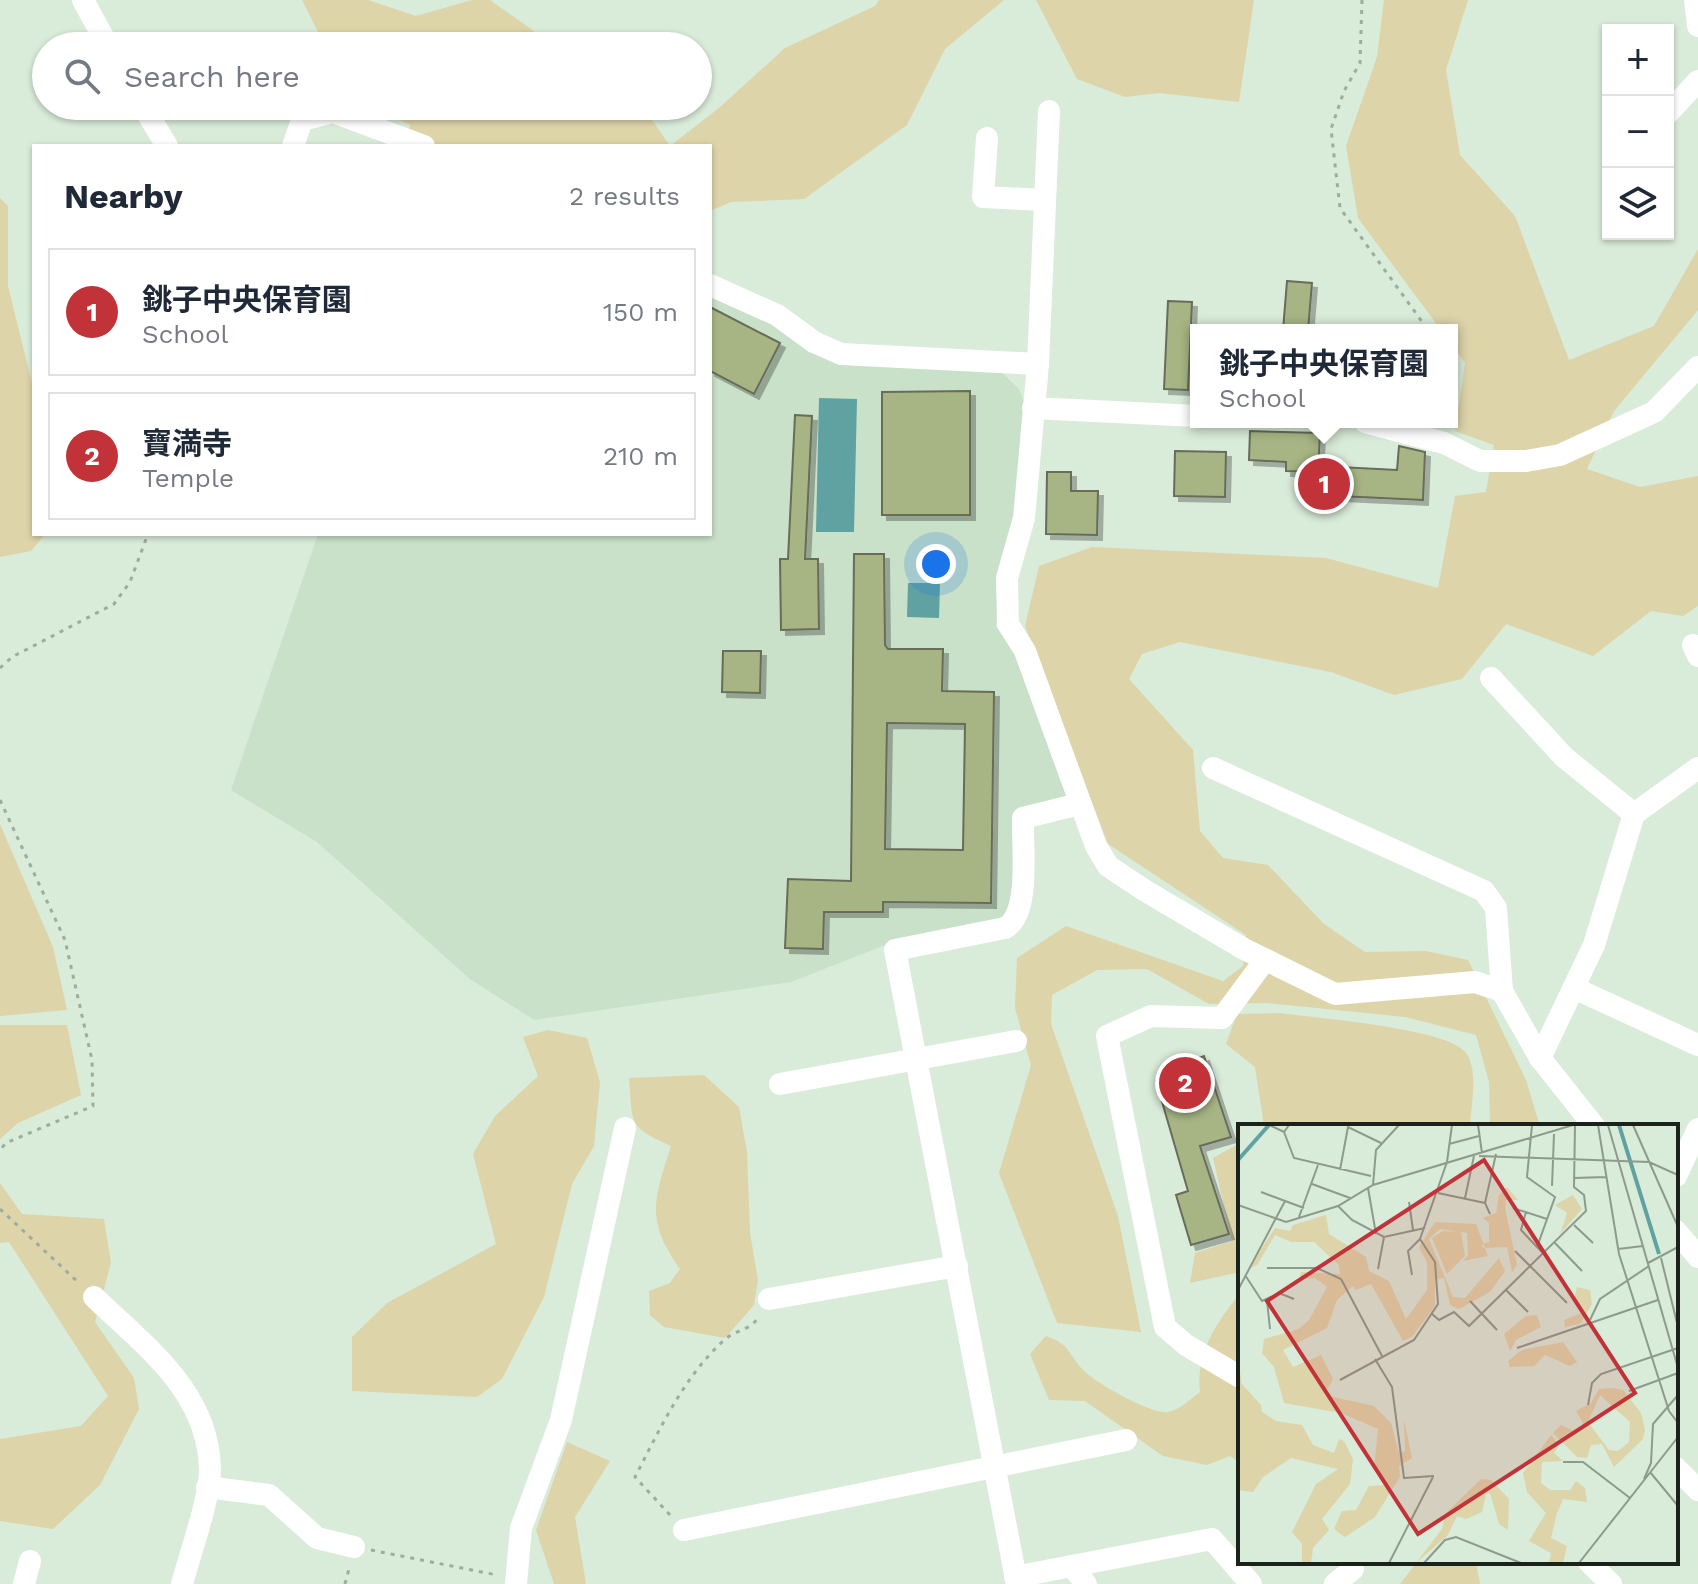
<!DOCTYPE html>
<html lang="en">
<head>
<meta charset="utf-8">
<style>
	body { margin:0; font-family:"Work Sans","Noto Sans JP",sans-serif; background:#f2f2f3; color:#1f2937 }
	.controls { position:absolute; right:24px; top:24px; display:grid; overflow:hidden; border-radius:0px; box-shadow:0 2px 6px #0004 }
	.controls button { width:72px; height:72px; display:grid; place-items:center; padding:0; border:0; border-bottom:2px solid #e0e1e3; background:#fff; color:#1f2937; font:40px sans-serif }
	.you { position:absolute; left:936px; top:564px; width:28px; height:28px; margin:-20px; border:6px solid #fff; border-radius:50%; background:#1a73e8; box-shadow:0 0 0 12px #1a73e833 }
	.badge { display:grid; place-items:center; width:52px; height:52px; border-radius:50%; background:#c13239; color:#fff; font-size:26px; font-weight:700 }
	.pin { position:absolute; translate:-50% -50%; border:4px solid #fff; box-shadow:0 2px 8px #0006 }
	.popup { position:absolute; left:1190px; top:324px; width:268px; height:104px; box-sizing:border-box; display:grid; place-content:center; border-radius:0px; background:#fff; filter:drop-shadow(0 2px 6px #0005); font-size:26px; white-space:nowrap; color:#747a83 }
	.popup b { font-size:30px; color:#1f2937 }
	.popup::after { content:''; position:absolute; left:50%; top:100%; margin-left:-16px; border:16px solid transparent; border-top-color:#fff }
	.list { margin:0; padding:0; list-style:none }
	h2 { display:flex; justify-content:space-between; align-items:center; height:104px; margin:0; padding:0 32px; font-size:34px }
	h2 small { font-size:26px; font-weight:400; color:#747a83 }
	.list li { display:grid; grid-template-columns:52px 1fr auto; gap:24px; align-items:center; box-sizing:border-box; height:128px; margin:0 16px 16px; padding:0 16px; border:2px solid #e0e1e3; border-radius:0px }
	.list b { display:block; font-size:30px; white-space:nowrap }
	.list p { margin:0; font-size:26px; white-space:nowrap; color:#747a83 }
	.list em { font-size:26px; font-style:normal; color:#747a83 }
	.icon { flex:none; width:44px; height:44px; fill:none; stroke:currentColor; stroke-width:2; stroke-linecap:round; stroke-linejoin:round }
	.map { position:relative; flex:none; width:1698px; height:1584px; overflow:hidden }
	.search { position:absolute; background:#fff; box-shadow:0 2px 6px #0004; left:32px; top:32px; width:680px; height:88px; display:flex; align-items:center; gap:20px; box-sizing:border-box; padding:0 28px; border-radius:44px; color:#747a83; font-size:30px }
	.panel { position:absolute; background:#fff; box-shadow:0 2px 6px #0004; left:32px; top:144px; width:680px; height:392px; border-radius:0px }
	.map>svg:first-child { display:block }
	.built { fill:#c9e0c9 }
	.green { fill:#ddd4aa }
	.water { fill:#5fa2a1 }
	.building { fill:#a7b584; stroke:#676c59; stroke-width:2; fill-rule:evenodd; filter:url(#shadow) }
	.lines { fill:none; stroke-linecap:round; stroke-linejoin:round }
	.path { stroke:#9dac9e; stroke-width:3; stroke-dasharray:4 6; stroke-linecap:butt }
	.minor { stroke:#fff; stroke-width:22 }
	.inset-river { fill:none; stroke:#5fa2a1; stroke-width:4 }
	.inset-road { fill:none; stroke:#8d9b8d; stroke-width:2 }
	.view { fill:#c13239; fill-opacity:0.15; stroke:#c13239; stroke-width:4 }
	.inset-edge { fill:none; stroke:#1b221c; stroke-width:4 }
</style>
</head>
<body>
<div class="map">
<svg width="1698" height="1584" viewBox="0 0 1698 1584">
	<defs>
		<filter id="shadow"><feDropShadow dx="5" dy="5" stdDeviation="0" flood-color="#0004"/></filter>
	</defs>
	<rect width="100%" height="100%" fill="#d9ebd9"/>
	<polygon class="built" points="710,293 761,315 811,350 1000,371 1018,388 1024,401 1017,511 1000,570 996,627 1019,656 1067,795 1063,801 1016,812 1016,900 1006,919 885,945 791,982 534,1020 470,979 317,842 231,790 318,534 710,534"/>
	<g class="green">
		<polygon points="302,0 368,0 416,16 472,0 490,0 555,46 325,46"/>
		<polygon points="879,0 1004,0 945,49 907,125 804,199 731,202 710,211 710,146 406,146 410,125 369,106 628,106 650,117 670,146 719,108 785,48 875,6"/>
		<polygon points="1036,0 1254,0 1239,102 1159,93 1125,97 1077,79"/>
		<polygon points="1384,0 1468,0 1446,70 1460,155 1515,216 1569,360 1654,326 1698,249 1698,310 1614,411 1587,469 1640,487 1698,476 1698,606 1683,616 1651,611 1593,656 1506,624 1462,679 1394,695 1331,672 1180,642 1142,654 1129,679 1193,750 1200,831 1223,858 1268,865 1324,924 1365,952 1426,951 1468,960 1526,1080 1540,1126 1490,1126 1489,1082 1476,1035 1405,1017 1267,1003 1209,1004 1147,969 1097,970 1052,995 1051,1024 1118,1216 1141,1332 1057,1323 999,1173 1031,1065 1015,1008 1017,958 1066,926 1223,981 1243,966 1246,935 1108,844 1025,626 1039,566 1092,547 1326,558 1438,588 1455,496 1486,492 1494,445 1455,431 1465,363 1452,345 1452,330 1441,330 1358,218 1346,146 1377,57"/>
		<polygon points="0,198 8,206 8,286 34,391 34,534 45,534 31,551 0,557"/>
		<polygon points="0,824 53,947 67,1010 0,1016"/>
		<path d="M1280 1013C1313 1018 1449 1028 1466 1053 1479 1071 1471 1105 1470 1126H1264L1255 1067 1226 1044 1237 1014Z"/>
		<polygon points="0,1025 67,1025 81,1095 18,1123 0,1139"/>
		<polygon points="548,1030 587,1038 600,1082 594,1146 572,1184 544,1297 502,1379 477,1397 352,1391 352,1337 387,1303 496,1244 473,1154 495,1116 538,1076 523,1037"/>
		<path d="M704 1075 739 1107 747 1152 750 1233 758 1280 754 1305 725 1338 664 1327 650 1315 649 1291 670 1283 680 1269C645 1219 654 1200 671 1146 627 1126 633 1124 629 1078Z"/>
		<polygon points="1240,1143 1240,1272 1190,1283 1195,1253 1232,1241 1213,1158"/>
		<polygon points="0,1183 22,1214 104,1219 111,1263 95,1322 134,1378 139,1409 100,1485 53,1529 0,1521 0,1439 81,1426 108,1396 9,1242 0,1243"/>
		<path d="M1240 1293V1463L1230 1456 1207 1465 1163 1456 1085 1401 1049 1400 1030 1354 1046 1336C1072 1345 1067 1354 1085 1372 1098 1384 1152 1415 1168 1412 1180 1410 1190 1399 1200 1392 1196 1351 1216 1324 1240 1293Z"/>
		<polygon points="567,1442 610,1461 575,1517 586,1584 554,1584 536,1530"/>
		<polygon points="1417,1562 1476,1562 1480,1584 1400,1584"/>
	</g>
	<g class="water">
		<polygon points="819,398 857,399 854,532 816,532"/>
		<polygon points="908,583 940,583 939,618 907,617"/>
	</g>
	<g class="building">
		<polygon points="1287,281 1312,283 1308,330 1283,330"/>
		<polygon points="1168,301 1192,302 1188,390 1164,389"/>
		<polygon points="710,307 780,343 754,394 710,371"/>
		<polygon points="970,391 970,515 882,515 882,392"/>
		<polygon points="795,415 812,416 805,559 818,559 819,629 781,630 780,559 788,559"/>
		<polygon points="1250,431 1320,433 1318,472 1286,471 1286,462 1249,460"/>
		<polygon points="1399,446 1425,452 1423,500 1318,495 1320,466 1397,470"/>
		<polygon points="1175,451 1226,452 1225,497 1174,496"/>
		<polygon points="1047,472 1071,472 1071,491 1098,491 1097,535 1046,534"/>
		<path d="M854 554H884L885 645 888 649H943L942 691 994 692 991 903 883 902V912H824L823 949 785 948 788 879 851 881ZM887 723 965 724 963 850 885 849Z"/>
		<polygon points="723,651 761,651 760,693 722,692"/>
		<polygon points="1204,1056 1231,1137 1200,1146 1229,1234 1191,1245 1176,1195 1188,1191 1156,1081 1162,1078 1160,1073"/>
	</g>
	<g class="lines">
		<g class="path">
			<polyline points="1362,0 1360,63 1344,91 1331,129 1340,208 1428,330"/>
			<polyline points="1452,363 1452,385"/>
			<polyline points="0,668 12,657 114,604 130,582 148,534"/>
			<polyline points="0,800 65,940 92,1060 93,1106 6,1143 0,1150"/>
			<polyline points="0,1209 80,1284"/>
			<path d="M670 1515 635 1477C660 1429 683 1378 724 1340 735 1330 752 1330 759 1316"/>
			<polyline points="371,1550 497,1575"/>
			<polyline points="345,1584 350,1565"/>
		</g>
		<g class="minor">
			<polyline points="83,0 108,46"/>
			<polyline points="1695,0 1698,26"/>
			<polyline points="143,106 167,146"/>
			<polyline points="1049,111 1038,364 1024,518 1007,578 1008,624 1025,651 1096,846 1108,866 1144,890 1244,949 1335,994 1475,982 1502,991 1540,1058 1594,1126"/>
			<polyline points="1668,113 1698,81"/>
			<polyline points="987,138 983,197 1044,200"/>
			<polyline points="293,146 302,120 333,112 424,146"/>
			<polyline points="710,285 777,315 814,342 841,354 1038,364"/>
			<polyline points="1033,408 1196,416"/>
			<polyline points="1365,422 1444,443 1480,461 1526,461 1560,455 1654,412 1698,367"/>
			<polyline points="1693,645 1698,656"/>
			<polyline points="1491,678 1564,757 1634,814"/>
			<polyline points="1213,768 1484,891 1496,908 1502,991"/>
			<polyline points="1574,988 1698,1045"/>
			<polyline points="1540,1058 1594,945 1634,814 1698,768"/>
			<polyline points="780,1084 1016,1041"/>
			<polyline points="1676,1176 1698,1129"/>
			<polyline points="1676,1231 1698,1257"/>
			<path d="M94 1297C146 1347 209 1392 210 1470 210 1498 190 1554 182 1584"/>
			<polyline points="769,1299 957,1266"/>
			<polyline points="1240,1377 1186,1345 1165,1327 1107,1036 1151,1016 1222,1018 1265,960"/>
			<polyline points="1676,1468 1698,1490"/>
			<polyline points="207,1487 269,1495 317,1538 354,1547"/>
			<polyline points="684,1530 1126,1440"/>
			<polyline points="1589,1562 1611,1584"/>
			<polyline points="1072,1566 1212,1539 1251,1584"/>
			<polyline points="1015,1577 1072,1566 1086,1584"/>
			<polyline points="24,1584 30,1561"/>
			<polyline points="516,1584 521,1528 561,1420 625,1128"/>
			<path d="M1017 1584 895 950 1005 928C1031 914 1022 847 1023 818L1079 804"/>
			<polyline points="1335,1584 1353,1569"/>
		</g>
	</g>
	<g transform="translate(1238 1124)">
		<rect width="440" height="440" fill="#d9ebd9"/>
		<path d="M269 63 280 76H268L267 84 279 141 274 148 269 123 245 124 244 120 251 118V99L245 94 258 89 261 71ZM335 71 344 85 322 110 329 89 317 81ZM88 91 91 110 128 133 131 147 151 157 168 195 189 166V138L181 123 197 98 238 100 250 132 225 137 230 131 229 109 223 108 227 132 209 150 194 114 205 107 222 108 202 105 191 115 215 173 227 174 261 134 267 147 252 168 221 185 212 181 206 154 197 155V182L174 213 165 217 133 160 118 166 115 162 99 176 89 204 45 226 55 243 83 231 95 255 86 271 136 282 153 299 161 329 167 327 166 296 174 334 161 342 162 353 137 393 107 413 96 405 104 387 118 386 131 362 147 361 136 344 140 305 103 289 46 279 36 243 24 229 26 215 61 205 71 196 89 163 77 154 61 155 63 148 102 150 101 141 76 118H53L37 111 19 141 10 145 37 104 52 107 55 101ZM339 163 352 166 354 180 342 200 327 203 326 196 346 188 336 175ZM299 191 303 203 278 216 272 227 266 210 288 192ZM325 218 339 238 332 242 307 231 296 242 272 243 270 237 284 226ZM0 238 4 260 23 281 24 288 38 297 64 301 75 321 96 329 101 315 106 317 115 335 112 360 84 395 91 406 75 424 73 439H64V420L54 408 78 360 100 345 53 334 25 353 15 368 0 366ZM375 264 385 266 403 289 407 306 405 315 376 343 364 320 353 321 349 334 339 333 315 309 323 301 340 309 345 299 338 287 353 279 361 265ZM362 271 392 298 391 318 380 327 371 326 350 298ZM313 311 321 321 316 329 325 337 304 338 303 359 312 366H332L338 357 347 364 349 378 325 375 319 389 313 414 329 422 325 439H311L313 429 291 417 308 389 289 368 285 349ZM243 355 253 356 271 375 270 406 261 400 252 369 248 370 244 388 228 395 219 392 210 411 178 439 204 405 207 390Z" fill="#ddd4aa" fill-rule="evenodd"/>
		<path class="inset-river" d="M381 1 421 130M0 36 31 1"/>
		<path class="inset-road" d="M31 1 46 8 51 1M240 1 244 29M294 1 289 53 317 73 299 123 306 130M360 1 381 130 431 287 440 299M370 1 440 244M395 1 440 103M46 8 56 34 133 52M211 20 241 12M241 32 411 38 440 51M102 46 110 3 143 19M336 54 368 53M74 60 112 74M135 61 138 26 161 1M314 62 316 10M130 64 138 110M23 68 66 84M200 69 247 79M227 74 236 32M171 78 175 106M0 81 48 98 100 82 135 61 335 1M100 82 114 96 146 113 187 104M275 84 309 95M288 88 283 106 299 123M252 90 247 79 258 30M61 93 80 41M336 101 355 119M317 119 344 147M380 125 405 122M277 127 329 179M423 134 440 203M410 139 440 123M29 144H79L103 155 144 232M140 145 146 113M7 151 24 177 41 169 56 175M174 151 170 127 182 115M0 166 47 77M268 166 290 188M29 177 32 205M232 177 259 206M194 190 201 196 216 188 231 202 348 87 346 71 336 63 337 1M352 196 362 175 411 142M279 224 420 176M137 235 154 263 166 354 196 352M102 256 176 216 200 180 197 138 182 115 209 38 214 1M391 267 440 249M350 281 354 259 363 250 440 224M325 338H345L392 374M412 348 440 382M406 355 413 339 415 300 440 271M151 439 195 353M186 439 207 416 218 413 283 439M341 439 440 313"/>
		<path class="view" d="M246 36 397 269 180 410 29 177Z"/>
		<rect width="440" height="440" class="inset-edge"/>
	</g>
</svg>
<div class="controls">
<button>+</button>
<button>−</button>
<button><svg class="icon" aria-label="layers" viewBox="0 0 24 24"><path d="M12 4l9 5-9 5-9-5zM3 14l9 5 9-5"/></svg></button>
</div>
<div class="you"></div>
<div class="pin badge" style="left:1324px;top:484px">1</div>
<div class="popup"><b>銚子中央保育園</b>School</div>
<div class="pin badge" style="left:1185px;top:1083px">2</div>
<div class="search"><svg class="icon" aria-label="search" viewBox="0 0 24 24"><circle cx="10" cy="10" r="6"/><path d="M15 15l6 6"/></svg>Search here</div>
<section class="panel">
<h2>Nearby<small>2 results</small></h2>
<ul class="list">
<li><span class="badge">1</span><div><b>銚子中央保育園</b><p>School</p></div><em>150 m</em></li>
<li><span class="badge">2</span><div><b>寶満寺</b><p>Temple</p></div><em>210 m</em></li>
</ul>
</section>
</div>
</body>
</html>
